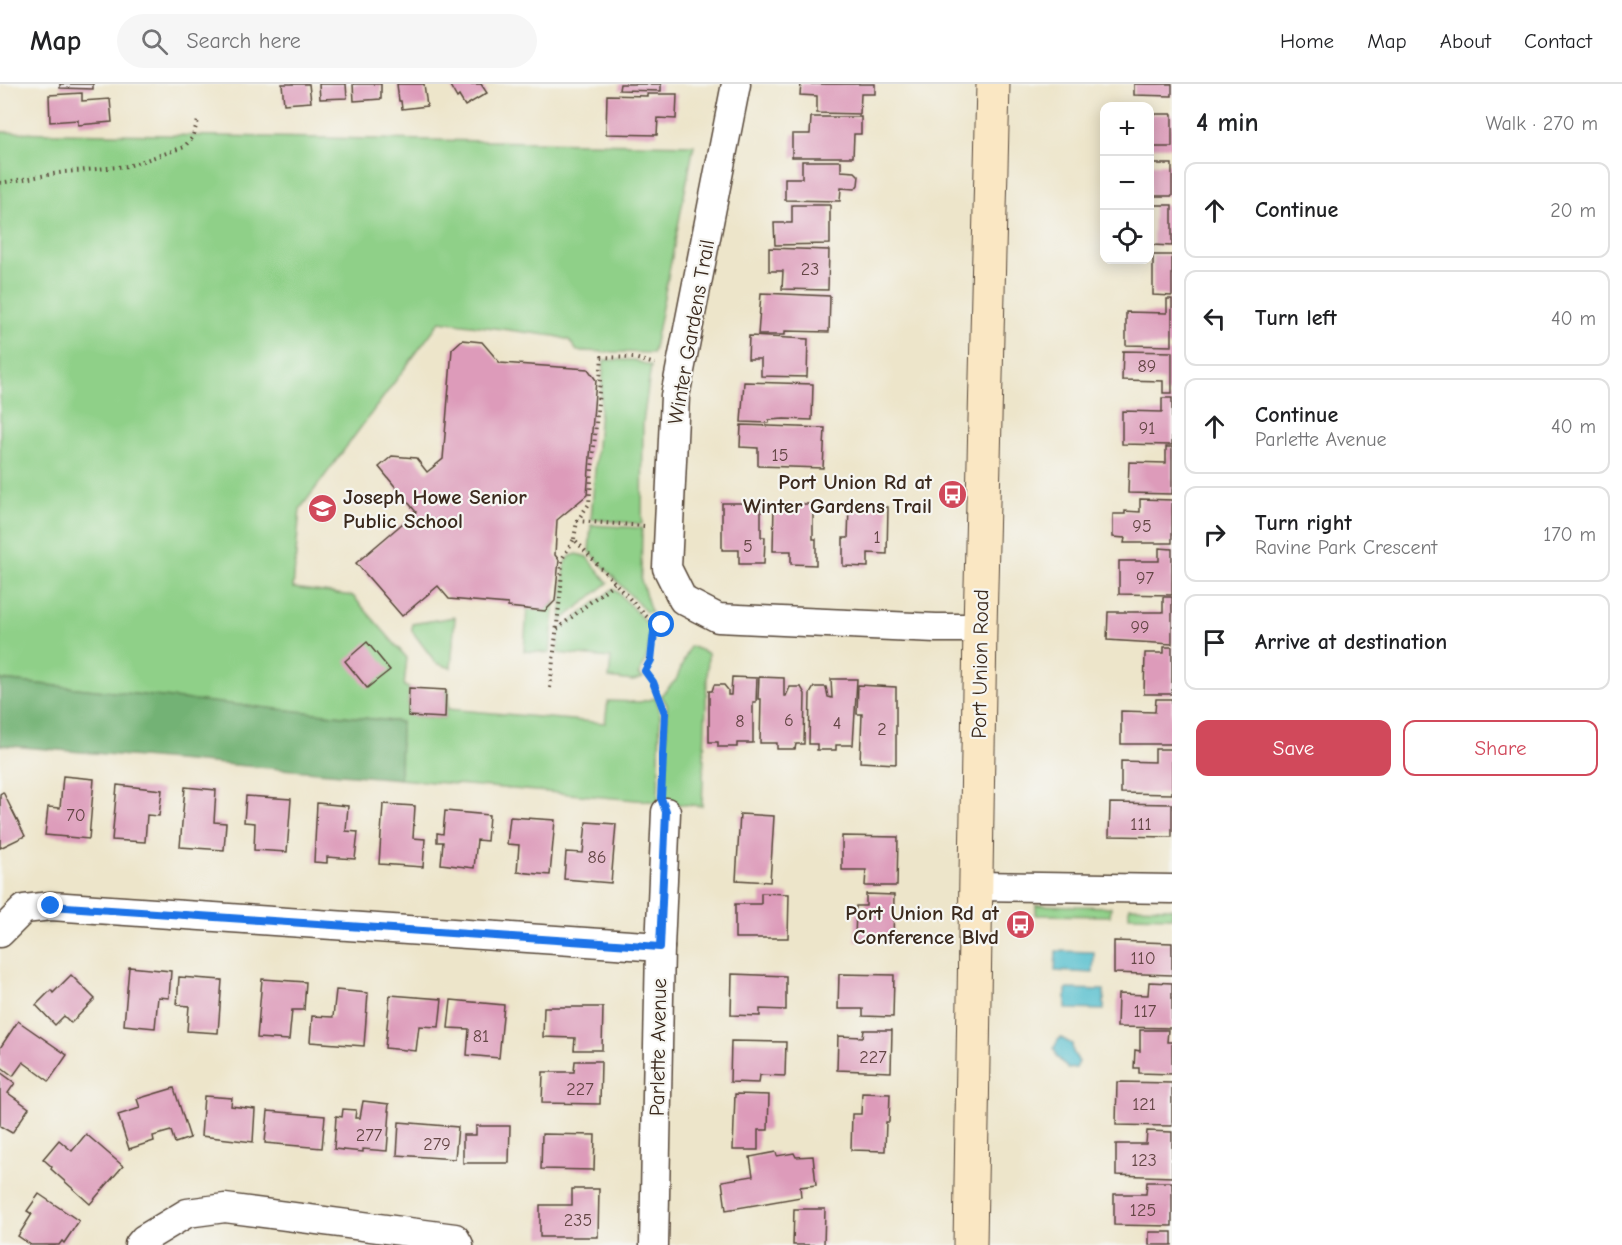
<!DOCTYPE html>
<html lang="en">
<head>
<meta charset="utf-8">
<style>
	body { margin:0; font-family:"Comic Neue",sans-serif; background:#f6f6f6; color:#202124 }
	.controls { position:absolute; right:18px; top:18px; display:grid; overflow:hidden; border-radius:12px; box-shadow:0 3px 15px #0003 }
	.controls button { width:54px; height:54px; display:grid; place-items:center; padding:0; border:0; border-bottom:2px solid #e0e0e0; background:#fff; color:#202124; font:30px sans-serif }
	.stop { position:absolute; width:18px; height:18px; margin:-14px; border:4px solid #1a73e8; border-radius:50%; background:#fff }
	.stop.end { background:#1a73e8; border-color:#fff; box-shadow:0 2px 6px #0008 }
	.list { margin:0; padding:0; list-style:none }
	h2 { display:flex; justify-content:space-between; align-items:center; height:78px; margin:0; padding:0 24px; font-size:26px }
	h2 small { font-size:20px; font-weight:400; color:#757577 }
	.list li { display:grid; grid-template-columns:39px 1fr auto; gap:18px; align-items:center; box-sizing:border-box; height:96px; margin:0 12px 12px; padding:0 12px; border:2px solid #e0e0e0; border-radius:12px }
	.list b { display:block; font-size:22px; white-space:nowrap }
	.list p { margin:0; font-size:20px; white-space:nowrap; color:#757577 }
	.list em { font-size:20px; font-style:normal; color:#757577 }
	.actions { display:flex; gap:12px; padding:18px 24px }
	.actions a { flex:1; padding:14px 0; border:2px solid #d1495b; border-radius:12px; text-align:center; font-size:21px; color:#d1495b }
	.actions .main { background:#d1495b; color:#fff }
	.icon { flex:none; width:33px; height:33px; fill:none; stroke:currentColor; stroke-width:2; stroke-linecap:round; stroke-linejoin:round }
	.map { position:relative; flex:none; width:1172px; height:1161px; overflow:hidden }
	header { display:flex; align-items:center; gap:36px; box-sizing:border-box; height:84px; padding:0 30px; background:#fff; border-bottom:2px solid #e0e0e0 }
	header strong { font-size:28px }
	nav { display:flex; gap:33px; margin-inline-start:auto; font-size:21px }
	.search { width:420px; height:54px; background:#f6f6f6; display:flex; align-items:center; gap:15px; box-sizing:border-box; padding:0 21px; border-radius:33px; color:#757577; font-size:22px }
	main { display:flex }
	aside { flex:1; background:#fff }
	.map>svg:first-child { display:block }
	.green { fill:#8fd088; stroke:#657d53; stroke-width:1.5 }
	.forest { fill:#73b274; stroke:#576e49; stroke-width:1.5 }
	.water { fill:#52becd; stroke:#467476; stroke-width:1.5 }
	.building { fill:#dd9bba }
	.lines { fill:none; stroke-linecap:round; stroke-linejoin:round }
	.street-casing { stroke:#564638; stroke-width:31 }
	.secondary-casing { stroke:#564638; stroke-width:35 }
	.path { stroke:#564638; stroke-width:4; stroke-dasharray:1.5 4.5; stroke-linecap:butt }
	.street { stroke:#fff; stroke-width:28 }
	.secondary { stroke:#fae7c3; stroke-width:33 }
	.route { stroke:#1a73e8; stroke-width:8 }
	.labels { text-anchor:middle; stroke-width:4.5; stroke-linejoin:round; paint-order:stroke }
	.number-label { font-size:18px; fill:#644645 }
	.street-label { font-size:21px; fill:#3b2a1e; stroke:#f6f6f2 }
	.poi-label { font-size:21px; font-weight:bold; fill:#3b2a1e; stroke:#f6f6f2; text-anchor:end }
</style>
</head>
<body>
<header>
<strong>Map</strong>
<div class="search"><svg class="icon" aria-label="search" viewBox="0 0 24 24"><circle cx="10" cy="10" r="6"/><path d="M15 15l6 6"/></svg>Search here</div>
<nav><a>Home</a><a>Map</a><a>About</a><a>Contact</a></nav>
</header>
<main>
<div class="map">
<svg width="1172" height="1161" viewBox="0 0 1172 1161">
	<rect width="100%" height="100%" fill="#f6f6f2"/>
	<filter id="ink" filterUnits="userSpaceOnUse"><feTurbulence type="fractalNoise" baseFrequency=".0167" numOctaves="2"/><feDisplacementMap in="SourceGraphic" scale="12" xChannelSelector="R" yChannelSelector="G"/><feConvolveMatrix kernelMatrix="1 2 1 2 8 2 1 2 1" color-interpolation-filters="sRGB"/></filter>
	<filter id="wash" filterUnits="userSpaceOnUse"><feTurbulence type="fractalNoise" baseFrequency=".008" numOctaves="4" result="noise"/><feDisplacementMap in="SourceGraphic" scale="24" xChannelSelector="R" yChannelSelector="G"/><feGaussianBlur stdDeviation="1.35" result="paint"/><feColorMatrix in="noise" values="0 0 0 0 0 0 0 0 0 0 0 0 0 0 0 0 0 1.4 0 .05"/><feComposite in="paint" operator="in"/></filter>
	<g filter="url(#wash)">
		<rect width="100%" height="100%" fill="#ede5ca"/>
		<g class="green">
			<polygon points="0,48 694,61 653,269 577,267 569,256 555,252 440,237 300,425 293,504 353,512 407,574 404,602 409,604 408,632 445,634 446,606 449,605 448,625 605,639 608,617 640,618 656,614 660,630 658,718 400,695 400,638 0,596"/>
			<polygon points="604,276 634,276 651,282 643,339 642,440 591,435"/>
			<polygon points="591,441 642,444 641,496 651,528 646,528 589,467"/>
			<polygon points="577,470 587,473 608,499 561,537 565,478 571,472"/>
			<path d="M614 504 650 543C649 561 649 575 638 591L643 594 633 597 609 594 611 574 557 569 560 546Z"/>
			<polygon points="555,517 550,569 524,567 527,525 545,527"/>
			<polygon points="455,533 451,584 436,579 412,547 412,540"/>
			<polygon points="690,562 708,569 702,722 665,719 667,621 661,611 676,596"/>
			<polygon points="1036,821 1111,823 1110,832 1036,831"/>
			<polygon points="1129,823 1172,824 1172,833 1129,832"/>
		</g>
		<polygon class="forest" points="0,596 401,638 400,695 0,661"/>
		<g class="water">
			<polygon points="1056,867 1094,868 1093,889 1055,887"/>
			<polygon points="1066,905 1104,906 1104,926 1066,925"/>
			<polygon points="1061,954 1072,960 1073,968 1079,978 1076,984 1068,985 1057,973 1054,964 1058,956"/>
		</g>
		<g id="blocks">
			<g class="building">
				<polygon points="60,0 93,0 93,5 60,4"/>
				<polygon points="282,0 309,0 311,18 284,20"/>
				<polygon points="319,0 346,0 347,14 320,15"/>
				<polygon points="353,0 381,0 381,15 354,17"/>
				<polygon points="397,0 424,0 427,22 402,25 401,17 399,17"/>
				<polygon points="449,0 481,0 487,9 465,22 459,12 457,14"/>
				<polygon points="620,0 661,0 661,7 619,6"/>
				<polygon points="801,0 875,0 875,10 861,10 860,30 817,29 817,12 800,11"/>
				<polygon points="1134,0 1172,0 1172,12 1134,11"/>
				<polygon points="82,9 82,17 110,15 112,38 78,41 78,36 50,38 49,11"/>
				<polygon points="647,10 677,10 676,35 658,34 657,51 606,50 607,11 647,12"/>
				<rect x="1150" y="30" width="22" height="33"/>
				<polygon points="811,33 861,33 861,50 854,50 853,73 792,73 792,50 810,50"/>
				<polygon points="802,77 841,77 841,87 855,88 859,92 858,101 855,105 841,104 840,117 785,116 785,94 802,94"/>
				<rect x="1150" y="80" width="22" height="32"/>
				<polygon points="792,121 830,121 830,160 775,161 774,139 792,139"/>
				<polygon points="1154,121 1172,121 1172,162 1153,161"/>
				<polygon points="769,164 829,166 828,206 782,205 783,187 769,187"/>
				<polygon points="1153,171 1172,171 1172,212 1153,211"/>
				<polygon points="761,209 830,212 829,248 785,247 785,251 758,251"/>
				<polygon points="1167,215 1172,215 1172,262 1126,261 1126,228 1167,229"/>
				<polygon points="749,252 808,255 807,293 761,292 761,275 748,275"/>
				<polygon points="462,256 482,258 500,279 588,285 596,296 587,411 557,436 555,471 559,476 555,517 545,527 508,523 508,520 449,515 438,502 402,532 356,479 416,428 379,383 392,372 416,374 427,388 443,375 452,265"/>
				<polygon points="1123,267 1172,268 1172,309 1163,309 1163,297 1122,296"/>
				<polygon points="744,298 813,300 812,336 784,335 769,336 769,339 741,338"/>
				<polygon points="1162,314 1172,314 1172,361 1122,360 1122,327 1162,328"/>
				<polygon points="741,341 825,344 823,384 758,382 758,364 740,363"/>
				<polygon points="1166,363 1172,363 1172,410 1128,409 1129,378 1166,379"/>
				<polygon points="1140,415 1172,416 1172,459 1124,459 1125,454 1113,453 1113,430 1125,430 1125,427 1140,428"/>
				<polygon points="722,419 761,419 761,453 765,453 764,480 739,480 739,466 722,466"/>
				<polygon points="774,420 813,420 813,455 816,455 816,481 791,480 791,467 773,467"/>
				<polygon points="849,422 888,423 887,470 868,469 868,483 843,482 843,454 848,454"/>
				<polygon points="1159,464 1172,465 1172,511 1119,510 1119,477 1159,477"/>
				<polygon points="1163,513 1172,513 1172,560 1107,556 1108,528 1163,528"/>
				<polygon points="367,558 390,586 367,604 345,577"/>
				<polygon points="1164,563 1172,563 1172,610 1144,610 1145,569 1164,569"/>
				<polygon points="732,593 757,594 756,618 753,618 753,659 737,659 737,663 718,663 718,658 709,658 709,607 712,607 714,601 724,601 728,606 728,611 731,611"/>
				<polygon points="759,593 784,594 784,612 786,612 790,603 801,603 805,610 804,660 796,660 795,665 777,665 777,659 760,659 761,615 758,615"/>
				<polygon points="831,595 857,595 853,661 836,661 836,666 817,666 817,660 809,660 810,610 814,603 826,603 828,613 832,614"/>
				<polygon points="858,601 896,603 896,680 860,678 862,630 857,630"/>
				<polygon points="409,604 446,606 445,634 408,632"/>
				<polygon points="1156,615 1172,615 1172,660 1121,660 1121,627 1155,628"/>
				<polygon points="1155,665 1172,665 1172,710 1121,709 1121,677 1155,678"/>
				<polygon points="63,692 94,695 89,755 45,751 48,723 60,724"/>
				<polygon points="117,701 162,706 159,732 147,731 145,758 112,756"/>
				<polygon points="185,703 216,706 214,738 226,739 224,766 180,763"/>
				<polygon points="3,708 25,752 0,764 0,710"/>
				<polygon points="246,712 291,715 287,768 254,766 255,739 244,738"/>
				<polygon points="317,719 348,722 346,747 358,748 355,775 327,773 327,779 314,778"/>
				<polygon points="1110,719 1172,720 1172,753 1109,752"/>
				<polygon points="383,720 415,722 413,754 425,755 423,783 379,780"/>
				<polygon points="445,727 489,731 487,757 477,756 474,784 441,780 443,758 437,758 437,749 443,750"/>
				<polygon points="740,730 774,732 770,798 736,796"/>
				<polygon points="510,733 555,736 550,791 517,788 519,761 507,760"/>
				<polygon points="586,738 616,740 611,799 564,795 566,768 583,769"/>
				<polygon points="842,752 898,753 897,802 865,802 866,786 842,786"/>
				<polygon points="761,809 789,810 788,854 735,854 735,820 761,820"/>
				<polygon points="866,810 894,811 893,858 855,857 856,822 866,822"/>
				<polygon points="1114,857 1172,859 1172,891 1114,889"/>
				<polygon points="129,883 171,887 169,914 158,913 155,944 124,941"/>
				<polygon points="732,890 786,892 786,926 760,925 760,932 731,931"/>
				<polygon points="839,890 894,891 893,933 863,932 863,925 838,925"/>
				<polygon points="71,891 95,915 71,939 64,932 55,941 36,921 51,906 53,909"/>
				<polygon points="179,893 222,896 218,949 187,947 189,922 177,921"/>
				<polygon points="262,895 306,898 304,926 292,926 289,956 257,954"/>
				<polygon points="1149,898 1172,899 1172,944 1117,943 1118,910 1148,911"/>
				<polygon points="336,906 368,909 364,962 310,958 312,932 333,933"/>
				<polygon points="390,911 442,915 439,943 419,942 416,967 385,964"/>
				<polygon points="451,916 504,921 499,974 467,971 469,945 448,944"/>
				<polygon points="544,923 603,923 602,966 574,966 575,954 543,953"/>
				<polygon points="18,937 67,971 49,997 23,978 13,992 0,982 0,964"/>
				<polygon points="864,946 892,946 891,988 837,986 838,952 863,953"/>
				<polygon points="1140,946 1168,946 1167,958 1172,958 1172,990 1139,989 1139,984 1134,984 1135,966 1140,967"/>
				<polygon points="731,957 786,958 785,992 760,991 759,999 730,998"/>
				<polygon points="575,977 601,977 600,1020 542,1019 543,988 574,988"/>
				<polygon points="0,988 15,999 8,1009 29,1024 12,1049 0,1042"/>
				<polygon points="1117,998 1172,999 1172,1042 1116,1041"/>
				<polygon points="174,1004 190,1054 175,1059 171,1047 153,1052 154,1057 129,1065 118,1031 140,1024 137,1015"/>
				<polygon points="862,1009 890,1010 889,1038 886,1038 885,1067 851,1066 852,1030 861,1030"/>
				<polygon points="735,1010 769,1011 768,1046 758,1046 758,1066 733,1066"/>
				<polygon points="204,1012 232,1014 231,1022 255,1025 253,1058 201,1052"/>
				<polygon points="363,1017 389,1020 388,1027 390,1027 387,1067 363,1065 363,1068 334,1065 336,1032 342,1033 343,1025 356,1026 355,1034 360,1034"/>
				<polygon points="268,1027 325,1032 322,1064 265,1059"/>
				<polygon points="399,1038 458,1043 455,1075 397,1071"/>
				<polygon points="476,1042 510,1042 509,1079 463,1079 463,1051 476,1051"/>
				<polygon points="1147,1047 1172,1048 1172,1093 1116,1091 1116,1060 1146,1060"/>
				<polygon points="86,1050 123,1082 90,1120 51,1085 52,1083 43,1075 59,1056 72,1067"/>
				<polygon points="542,1050 595,1051 594,1086 541,1085"/>
				<polygon points="776,1068 777,1072 794,1069 796,1073 813,1072 816,1101 800,1103 801,1113 726,1126 722,1097 753,1092 750,1073"/>
				<polygon points="1147,1098 1172,1098 1172,1142 1114,1141 1114,1110 1146,1110"/>
				<polygon points="572,1105 599,1105 598,1153 540,1153 540,1121 572,1121"/>
				<polygon points="39,1110 79,1137 64,1159 62,1157 59,1161 31,1161 18,1152 32,1130 27,1127"/>
				<polygon points="794,1125 825,1125 824,1161 793,1161"/>
				<rect x="1149" y="1148" width="23" height="13"/>
			</g>
		</g>
	</g>
	<g filter="url(#ink)">
		<use href="#blocks" fill-opacity="0" stroke="#564638" stroke-width="1.5"/>
		<g class="lines">
			<defs>
				<g id="street">
					<polyline points="736,0 675,312 667,484 683,516 718,534 936,544 980,544"/>
					<polyline points="977,802 1172,805"/>
					<polyline points="0,849 24,825 51,822 660,863"/>
					<polyline points="139,1161 144,1155 187,1129 225,1124 455,1154 459,1161"/>
					<polyline points="654,1161 660,863 666,728"/>
				</g>
				<polyline id="secondary" points="970,1161 980,544 993,0"/>
			</defs>
			<use href="#street" class="street-casing"/>
			<use href="#secondary" class="secondary-casing"/>
			<g class="path">
				<polyline points="0,99 65,88 128,82 184,63 192,54 199,34"/>
				<polyline points="577,437 589,420 602,273 634,274 655,280"/>
				<polyline points="574,455 577,437 645,442"/>
				<polyline points="655,539 653,564 645,587 653,598 665,629 661,705"/>
				<polyline points="557,545 614,499"/>
				<polyline points="550,604 561,504 562,475 574,455 644,530 653,538 662,541"/>
			</g>
			<use href="#street" class="street"/>
			<use href="#secondary" class="secondary"/>
		</g>
	</g>
	<g class="lines" filter="url(#ink)">
		<polyline class="route" points="51,822 660,863 666,728 661,714 665,629 653,598 645,587 651,576 655,539 662,541"/>
	</g>
	<defs>
		<symbol id="bus-disc" viewBox="-11 -11 22 22"><circle r="9.5" fill="#d1495b" stroke="#f6f6f2"/><path d="M-5-6H5V4H4V6H2V4H-2V6H-4V4H-5ZM-3.5-4V0h7V-4ZM-3.5 1.2v1.5H-2V1.2ZM2 1.2v1.5H3.5V1.2Z" fill="#fff"/></symbol>
		<symbol id="school-disc" viewBox="-11 -11 22 22"><circle r="9.5" fill="#d1495b" stroke="#f6f6f2"/><path d="M0-5L7-2L0 1L-7-2ZM-4 1L0 2.5L4 1V4Q0 6-4 4Z" fill="#fff"/></symbol>
	</defs>
	<g fill-rule="evenodd">
		<use href="#bus-disc" x="936" y="394" width="33" height="33"/>
		<use href="#school-disc" x="306" y="408" width="33" height="33"/>
		<use href="#bus-disc" x="1004" y="824" width="33" height="33"/>
	</g>
	<g class="labels">
		<g class="number-label">
			<text x="810" y="191">23</text>
			<text x="1147" y="288">89</text>
			<text x="1147" y="350">91</text>
			<text x="780" y="377">15</text>
			<text x="1142" y="448">95</text>
			<text x="877" y="459">1</text>
			<text x="748" y="468">5</text>
			<text x="1145" y="500">97</text>
			<text x="1140" y="549">99</text>
			<text x="789" y="642">6</text>
			<text x="740" y="643">8</text>
			<text x="837" y="645">4</text>
			<text x="882" y="651">2</text>
			<text x="76" y="737">70</text>
			<text x="1141" y="746">111</text>
			<text x="597" y="779">86</text>
			<text x="1143" y="880">110</text>
			<text x="1145" y="933">117</text>
			<text x="481" y="958">81</text>
			<text x="873" y="979">227</text>
			<text x="580" y="1011">227</text>
			<text x="1144" y="1026">121</text>
			<text x="369" y="1057">277</text>
			<text x="437" y="1066">279</text>
			<text x="1144" y="1082">123</text>
			<text x="1143" y="1132">125</text>
			<text x="578" y="1142">235</text>
		</g>
		<g class="street-label">
			<text transform="translate(691 248) rotate(-80)" y="7">Winter Gardens Trail</text>
			<text transform="translate(980 580) rotate(-89)" y="7">Port Union Road</text>
			<text transform="translate(658 963) rotate(-89)" y="7">Parlette Avenue</text>
		</g>
		<g class="poi-label">
			<text x="932" y="405">Port Union Rd at<tspan x="932" dy="24">Winter Gardens Trail</tspan></text>
			<text x="343" y="420" text-anchor="start">Joseph Howe Senior<tspan x="343" dy="24">Public School</tspan></text>
			<text x="999" y="836">Port Union Rd at<tspan x="999" dy="24">Conference Blvd</tspan></text>
		</g>
	</g>
</svg>
<div class="controls">
<button>+</button>
<button>−</button>
<button><svg class="icon" aria-label="locate" viewBox="0 0 24 24"><circle cx="12" cy="12" r="6"/><path d="M12 2v4M12 18v4M2 12h4M18 12h4"/></svg></button>
</div>
<div class="stop" style="left:662px;top:541px"></div>
<div class="stop end" style="left:51px;top:822px"></div>
</div>
<aside>
<h2>4 min<small>Walk · 270 m</small></h2>
<ul class="list">
<li><svg class="icon" aria-label="ahead" viewBox="0 0 24 24"><path d="M12 20V5M6 11l6-6 6 6"/></svg><div><b>Continue</b></div><em>20 m</em></li>
<li><svg class="icon" aria-label="left" viewBox="0 0 24 24"><path d="M17 20v-9H6M10 6l-5 5 5 5"/></svg><div><b>Turn left</b></div><em>40 m</em></li>
<li><svg class="icon" aria-label="ahead" viewBox="0 0 24 24"><path d="M12 20V5M6 11l6-6 6 6"/></svg><div><b>Continue</b><p>Parlette Avenue</p></div><em>40 m</em></li>
<li><svg class="icon" aria-label="right" viewBox="0 0 24 24"><path d="M7 20v-9h11M14 6l5 5-5 5"/></svg><div><b>Turn right</b><p>Ravine Park Crescent</p></div><em>170 m</em></li>
<li><svg class="icon" aria-label="arrive" viewBox="0 0 24 24"><path d="M6 21V4h12l-3 4 3 4H6"/></svg><div><b>Arrive at destination</b></div></li>
</ul>
<div class="actions"><a class="main">Save</a><a>Share</a></div>
</aside>
</main>
</body>
</html>
